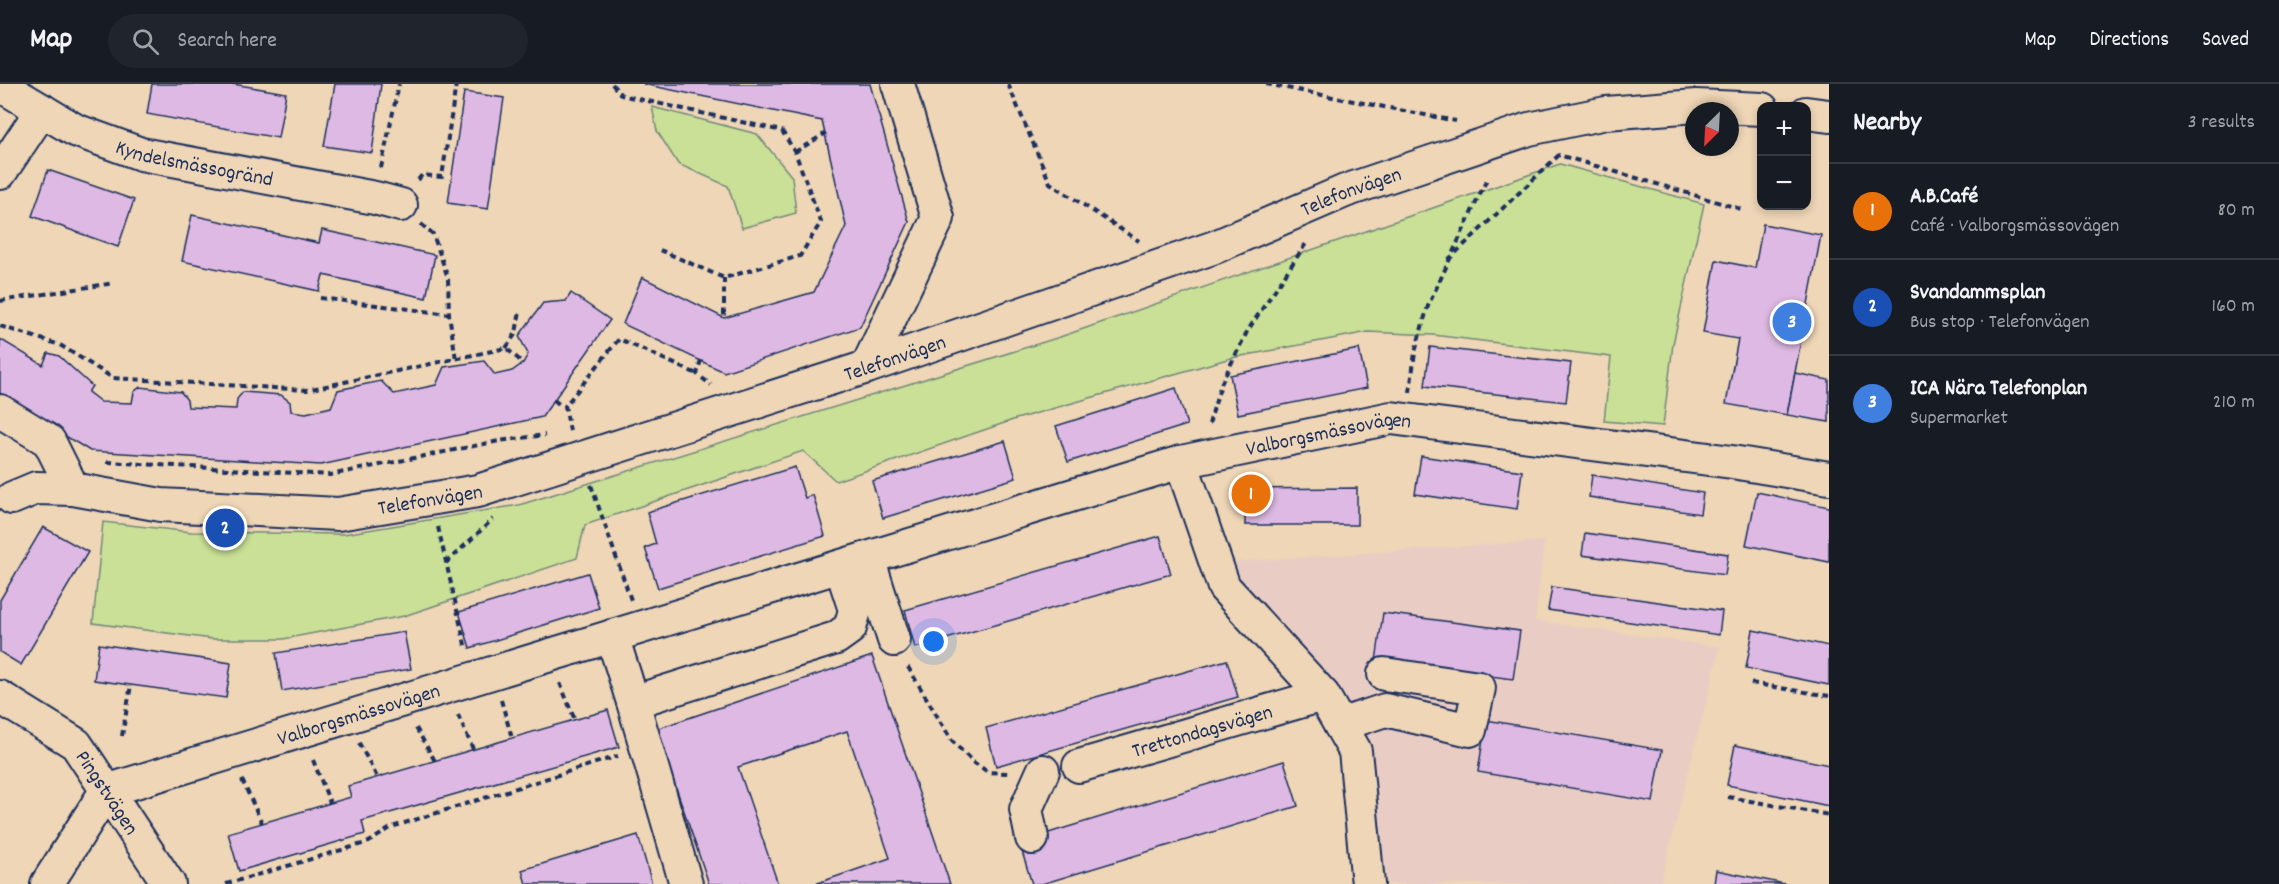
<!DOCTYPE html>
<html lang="en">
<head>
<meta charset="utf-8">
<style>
	body { margin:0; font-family:Dekko,sans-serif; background:#20242c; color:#f1f3f6 }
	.controls { position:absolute; right:18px; top:18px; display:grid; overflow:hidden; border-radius:12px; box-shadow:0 3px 9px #0003 }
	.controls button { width:54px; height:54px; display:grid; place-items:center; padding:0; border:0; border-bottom:2px solid #363941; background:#171b24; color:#f1f3f6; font:30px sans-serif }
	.compass { position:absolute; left:1685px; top:18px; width:54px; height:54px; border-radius:50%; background:#171b24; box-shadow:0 3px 9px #0003; rotate:204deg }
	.you { position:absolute; left:934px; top:558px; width:21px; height:21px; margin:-15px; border:4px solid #fff; border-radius:50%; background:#1a73e8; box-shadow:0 0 0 9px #1a73e833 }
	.badge { display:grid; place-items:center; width:39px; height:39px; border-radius:50%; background:#7c3aed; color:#fff; font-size:20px; font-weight:700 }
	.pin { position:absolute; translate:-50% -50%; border:3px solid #fff; box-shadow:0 2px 6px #0006 }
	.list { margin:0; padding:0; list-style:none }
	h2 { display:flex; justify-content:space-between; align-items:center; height:78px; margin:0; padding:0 24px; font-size:26px }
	h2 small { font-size:20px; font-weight:400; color:#9ea1a6 }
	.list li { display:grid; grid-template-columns:39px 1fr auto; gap:18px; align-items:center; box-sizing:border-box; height:96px; padding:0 24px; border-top:2px solid #363941 }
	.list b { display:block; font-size:22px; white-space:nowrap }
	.list p { margin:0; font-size:20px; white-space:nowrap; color:#9ea1a6 }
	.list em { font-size:20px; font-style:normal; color:#9ea1a6 }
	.icon { flex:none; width:33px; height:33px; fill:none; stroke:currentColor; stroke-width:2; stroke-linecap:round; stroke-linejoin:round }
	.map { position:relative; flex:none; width:1829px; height:800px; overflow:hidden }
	header { display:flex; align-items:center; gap:36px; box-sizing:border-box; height:84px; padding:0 30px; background:#171b24; border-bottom:2px solid #363941 }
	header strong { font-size:28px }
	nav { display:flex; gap:33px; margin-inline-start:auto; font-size:21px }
	.search { width:420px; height:54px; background:#20242c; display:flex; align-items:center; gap:15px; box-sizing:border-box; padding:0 21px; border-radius:33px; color:#9ea1a6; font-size:22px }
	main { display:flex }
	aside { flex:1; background:#171b24 }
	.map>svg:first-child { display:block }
	.built { fill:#e9cdc4 }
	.green { fill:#c9e096; stroke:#72887a; stroke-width:1.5 }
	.building { fill:#deb9e3; stroke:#1b2f5e; stroke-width:1.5 }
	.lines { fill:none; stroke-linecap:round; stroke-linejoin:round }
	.minor-casing { stroke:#1b2f5e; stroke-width:36 }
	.path { stroke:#1b2f5e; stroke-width:4; stroke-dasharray:6 4.5; stroke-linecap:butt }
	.minor { stroke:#eed6b6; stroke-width:32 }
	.labels { text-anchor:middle; stroke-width:4.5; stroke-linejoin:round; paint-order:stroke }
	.street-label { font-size:21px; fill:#1b2f5e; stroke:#eed6b6 }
</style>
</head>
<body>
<header>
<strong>Map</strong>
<div class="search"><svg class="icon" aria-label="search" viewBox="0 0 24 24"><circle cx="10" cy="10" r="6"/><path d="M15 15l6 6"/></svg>Search here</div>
<nav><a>Map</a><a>Directions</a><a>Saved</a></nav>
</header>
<main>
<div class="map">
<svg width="1829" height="800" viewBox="0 0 1829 800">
	<rect width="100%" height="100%" fill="#eed6b6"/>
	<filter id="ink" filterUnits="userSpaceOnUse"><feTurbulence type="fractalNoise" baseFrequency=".0167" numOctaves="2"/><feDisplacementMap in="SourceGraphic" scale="12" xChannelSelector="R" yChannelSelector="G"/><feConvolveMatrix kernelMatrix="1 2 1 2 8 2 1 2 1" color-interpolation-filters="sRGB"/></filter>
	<g filter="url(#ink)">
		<polygon class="built" points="1544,457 1535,537 1720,563 1660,800 1387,800 1370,664 1359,635 1337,601 1241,498 1232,478"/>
		<g class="green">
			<polygon points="652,23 757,50 792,93 796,129 742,144 728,102 678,80 657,47"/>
			<polygon points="1560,80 1704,120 1673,260 1663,342 1604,337 1611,273 1433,251 1368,248 1231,274 1016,335 836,397 803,367 585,441 577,474 404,532 283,555 212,555 93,539 103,438 191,448 344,450 519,421 1060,253"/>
		</g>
		<g class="building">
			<polygon points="152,0 233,0 286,9 278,54 147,30"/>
			<polygon points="335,0 381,0 372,69 324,62"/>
			<polygon points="643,0 870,0 909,138 860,243 724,288 623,240 642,193 724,234 814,208 846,142 822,37"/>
			<polygon points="464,8 504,14 488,125 448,119"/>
			<polygon points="48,86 134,116 118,163 32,132"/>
			<polygon points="192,131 319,159 322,146 435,171 426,214 323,191 319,207 182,177"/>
			<polygon points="1763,140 1821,151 1787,331 1726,320 1738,255 1703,249 1716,176 1755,184"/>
			<polygon points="571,209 610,236 542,333 321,381 90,367 0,312 0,255 43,281 48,269 59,272 92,302 88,308 101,318 132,319 134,308 140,303 181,308 187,316 188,323 236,325 237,315 243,308 281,311 290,318 291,327 306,329 331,323 338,306 381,297 394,310 436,301 444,283 484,277 495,291 512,287 523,279 528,270 519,252 543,219 566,217"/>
			<polygon points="1430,263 1571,279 1566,318 1425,302"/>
			<polygon points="1359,265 1367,304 1238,330 1230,291"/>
			<polygon points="1795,289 1829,296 1829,338 1787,331"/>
			<polygon points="1176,304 1187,341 1068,378 1056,342"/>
			<polygon points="1005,357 1016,394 883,434 872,397"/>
			<polygon points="1421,372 1522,387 1517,425 1415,410"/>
			<polygon points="795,383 805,414 813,411 825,452 658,504 645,464 656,460 647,428"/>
			<polygon points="1592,391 1703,409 1700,430 1589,413"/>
			<polygon points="1357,404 1357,441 1245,441 1245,405"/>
			<polygon points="1757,408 1829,423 1829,478 1746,461"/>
			<polygon points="43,443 88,468 21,581 0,568 0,516"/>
			<polygon points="1585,449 1728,470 1725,491 1582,471"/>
			<polygon points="1160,452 1171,490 915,564 905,526"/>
			<polygon points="588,489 599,524 470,564 459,528"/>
			<polygon points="1552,503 1722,527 1719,551 1548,526"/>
			<polygon points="1383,529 1520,547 1513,595 1376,577"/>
			<polygon points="1753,546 1829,562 1829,601 1746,584"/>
			<polygon points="404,548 411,585 282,607 276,569"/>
			<polygon points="99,560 231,579 226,614 94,596"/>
			<polygon points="872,572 950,800 815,800 890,774 847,647 738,683 778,800 709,800 656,645"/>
			<polygon points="1227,576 1238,613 996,682 986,644"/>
			<polygon points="608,626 619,663 362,737 365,750 239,787 228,749 351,713 348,702"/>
			<polygon points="1486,636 1662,666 1653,718 1478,688"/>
			<polygon points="1735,661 1829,681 1829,722 1727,701"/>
			<polygon points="1284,677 1298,722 1042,800 1032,800 1019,758"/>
			<polygon points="638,751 652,800 526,800 522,786"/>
			<polygon points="1716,786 1785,800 1714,800"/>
		</g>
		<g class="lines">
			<defs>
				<g id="minor">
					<path id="s1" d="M0 1 75 46 141 70 375 114 401 121"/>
					<polyline points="1806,29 1829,32"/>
					<polyline points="0,89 42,26"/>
					<polyline points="867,283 938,134 898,0"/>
					<polyline points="0,327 49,357 73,405"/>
					<polyline points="1181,378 1224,503 1323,611 1355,667 1368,800"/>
					<path id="s2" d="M12 414 36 404 73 405 161 421 338 430 478 407 867 283 1215 163 1345 107 1529 45 1606 29 1696 22 1762 25"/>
					<polyline points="868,474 894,556"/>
					<polyline points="612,552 633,618 836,554 850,544 855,526 841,483"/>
					<path id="s3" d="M0 613 76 660 169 800"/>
					<polyline points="633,618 686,800"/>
					<polyline points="1340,641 1385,626 1470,646 1479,604 1384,590"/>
					<path id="s4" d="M1079 682 1323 611"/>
					<path id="s5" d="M106 707 1181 378 1391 334 1732 378 1829 394"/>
					<polyline points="1032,754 1026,725 1043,687"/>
					<polyline points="47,800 106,707"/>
				</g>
			</defs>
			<use href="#minor" class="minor-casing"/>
			<g class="path">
				<polyline points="612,0 621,11 782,47 795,68 821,138 800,172 724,194 660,166"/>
				<polyline points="1008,0 1050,99 1139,157"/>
				<polyline points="1266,0 1456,37"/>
				<polyline points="795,68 826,49"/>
				<polyline points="381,84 399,0"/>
				<polyline points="418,96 422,91 442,93 456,0"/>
				<polyline points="421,140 433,150 448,194 449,230 456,275"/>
				<polyline points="1448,176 1559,71 1741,125"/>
				<polyline points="724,194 724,234"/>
				<polyline points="320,214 449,230"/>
				<polyline points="0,217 114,199"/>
				<polyline points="0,242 60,261 113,294 307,306 506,264 523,279"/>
				<polyline points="506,264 516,249 520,227"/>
				<polyline points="701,276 697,290 711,301"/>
				<polyline points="1410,308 1415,268 1428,222 1487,95"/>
				<polyline points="554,316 560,321"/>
				<polyline points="1209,340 1221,300 1248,246 1307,158"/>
				<polyline points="570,347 565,322 619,255 697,290"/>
				<polyline points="107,378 330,391 499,357 545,351"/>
				<polyline points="591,401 631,516"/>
				<polyline points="438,443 466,565"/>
				<polyline points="446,479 493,435"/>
				<polyline points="908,583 952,657 973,678 988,688 1008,689"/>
				<polyline points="560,599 575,636"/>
				<polyline points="1751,599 1829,612"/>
				<polyline points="501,616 512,654"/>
				<polyline points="458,631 473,665"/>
				<polyline points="416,644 435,677"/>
				<polyline points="122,652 131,601"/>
				<polyline points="359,659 377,693"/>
				<polyline points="313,676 330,719"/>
				<polyline points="242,696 262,739"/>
				<polyline points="1728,713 1829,731"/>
				<polyline points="226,800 369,758 392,743 618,672"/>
			</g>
			<use href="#minor" class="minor"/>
		</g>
	</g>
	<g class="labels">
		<g class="street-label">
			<text dy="7" stroke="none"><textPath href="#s1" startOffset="212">Kyndelsmässogränd</textPath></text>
			<text dy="7" stroke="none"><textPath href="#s2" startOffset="1395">Telefonvägen</textPath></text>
			<text dy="7" stroke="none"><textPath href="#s2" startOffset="909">Telefonvägen</textPath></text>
			<text dy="7" stroke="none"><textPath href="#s5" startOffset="1275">Valborgsmässovägen</textPath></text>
			<text dy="7" stroke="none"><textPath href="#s2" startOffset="423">Telefonvägen</textPath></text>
			<text dy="7" stroke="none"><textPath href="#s5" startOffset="264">Valborgsmässovägen</textPath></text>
			<text dy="7" stroke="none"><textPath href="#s4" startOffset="128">Trettondagsvägen</textPath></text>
			<text dy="7" stroke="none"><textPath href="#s3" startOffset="147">Pingstvägen</textPath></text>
		</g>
	</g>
</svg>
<div class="controls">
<button>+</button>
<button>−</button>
</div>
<svg class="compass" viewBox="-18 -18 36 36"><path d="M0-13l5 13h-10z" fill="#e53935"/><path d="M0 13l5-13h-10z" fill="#9ea1a6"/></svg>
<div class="you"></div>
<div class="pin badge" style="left:1251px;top:410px;background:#e8710a">1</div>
<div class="pin badge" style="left:225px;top:444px;background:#1a4fb4">2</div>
<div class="pin badge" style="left:1792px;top:238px;background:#3f7fe0">3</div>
</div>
<aside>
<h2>Nearby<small>3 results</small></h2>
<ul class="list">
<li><span class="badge" style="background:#e8710a">1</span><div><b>A.B.Café</b><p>Café · Valborgsmässovägen</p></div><em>80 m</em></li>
<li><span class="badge" style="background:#1a4fb4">2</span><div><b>Svandammsplan</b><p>Bus stop · Telefonvägen</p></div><em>160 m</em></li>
<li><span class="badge" style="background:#3f7fe0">3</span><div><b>ICA Nära Telefonplan</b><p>Supermarket</p></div><em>210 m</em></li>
</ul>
</aside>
</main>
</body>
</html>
